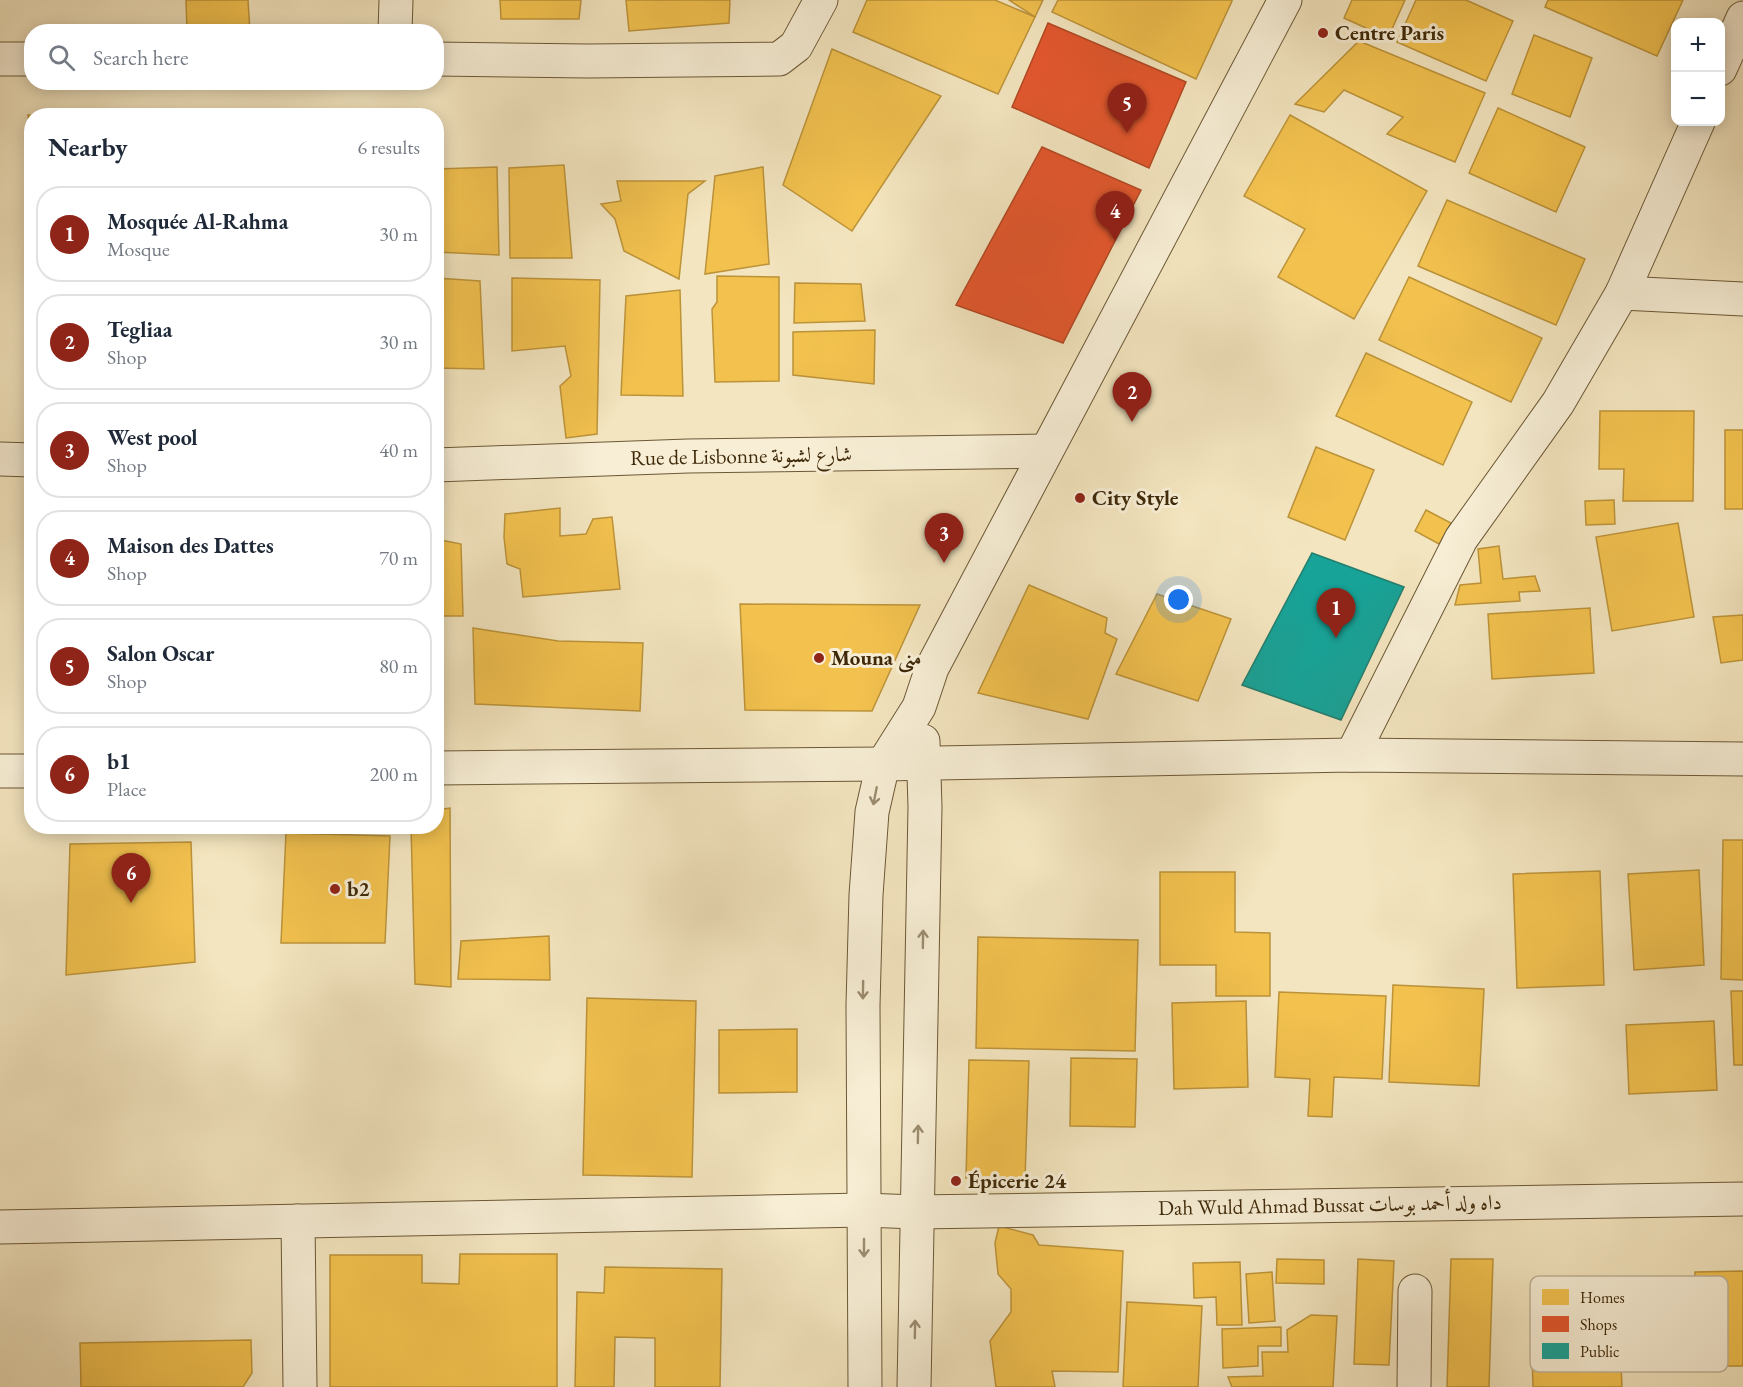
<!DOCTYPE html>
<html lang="en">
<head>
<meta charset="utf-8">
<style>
	body { margin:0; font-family:"EB Garamond",Amiri,serif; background:#f6f6f7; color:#1f2937 }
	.controls { position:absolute; right:18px; top:18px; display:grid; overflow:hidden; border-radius:12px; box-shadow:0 3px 15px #0003 }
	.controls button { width:54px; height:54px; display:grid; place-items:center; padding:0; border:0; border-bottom:2px solid #e0e1e3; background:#fff; color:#1f2937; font:30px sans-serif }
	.you { position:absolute; left:1179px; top:600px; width:21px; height:21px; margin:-15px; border:4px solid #fff; border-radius:50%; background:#1a73e8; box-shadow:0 0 0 9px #1a73e833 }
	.badge { display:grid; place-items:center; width:39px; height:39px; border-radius:50%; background:#8f2418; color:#fff; font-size:20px; font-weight:700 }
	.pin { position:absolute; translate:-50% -50px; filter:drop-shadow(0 2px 3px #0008) }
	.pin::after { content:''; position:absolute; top:32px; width:21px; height:18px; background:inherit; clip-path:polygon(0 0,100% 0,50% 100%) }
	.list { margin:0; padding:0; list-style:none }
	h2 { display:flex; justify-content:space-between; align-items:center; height:78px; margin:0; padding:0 24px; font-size:26px }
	h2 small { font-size:20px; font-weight:400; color:#747a83 }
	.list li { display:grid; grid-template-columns:39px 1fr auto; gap:18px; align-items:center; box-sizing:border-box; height:96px; margin:0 12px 12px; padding:0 12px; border:2px solid #e0e1e3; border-radius:24px }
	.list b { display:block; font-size:22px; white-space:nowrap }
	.list p { margin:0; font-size:20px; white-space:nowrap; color:#747a83 }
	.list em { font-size:20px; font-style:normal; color:#747a83 }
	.icon { flex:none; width:33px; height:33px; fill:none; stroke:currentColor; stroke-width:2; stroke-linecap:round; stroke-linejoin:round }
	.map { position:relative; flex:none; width:1743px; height:1387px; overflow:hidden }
	.search { position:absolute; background:#fff; box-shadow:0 3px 15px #0003; left:24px; top:24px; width:420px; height:66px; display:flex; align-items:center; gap:15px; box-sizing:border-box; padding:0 21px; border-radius:24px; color:#747a83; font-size:22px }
	.panel { position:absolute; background:#fff; box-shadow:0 3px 15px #0003; left:24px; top:108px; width:420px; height:726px; border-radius:24px }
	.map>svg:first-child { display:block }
	.homes { fill:#f2c14e; stroke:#bc9339; stroke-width:1.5 }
	.shops { fill:#e4572e; stroke:#b24923; stroke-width:1.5 }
	.public { fill:#17a398; stroke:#237e6d; stroke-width:1.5 }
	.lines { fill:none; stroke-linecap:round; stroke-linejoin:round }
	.minor-casing { stroke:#6c5836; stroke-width:35 }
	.minor { stroke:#f7eed5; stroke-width:33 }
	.oneway { stroke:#9b8c6f }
	.poi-dot { fill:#8f2418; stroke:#f7eed5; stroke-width:2 }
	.labels { text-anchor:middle; stroke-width:6; stroke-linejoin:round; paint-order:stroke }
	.poi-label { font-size:21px; font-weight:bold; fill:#3f2909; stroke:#f7eed5; text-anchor:start }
	.street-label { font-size:21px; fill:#3f2909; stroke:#f7eed5 }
	.key { fill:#f7eed5; stroke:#c0b398; stroke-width:1.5 }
	.key-label { font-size:16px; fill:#3f2909 }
</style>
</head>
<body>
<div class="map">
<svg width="1743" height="1387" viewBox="0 0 1743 1387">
	<rect width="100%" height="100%" fill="#f3e5bf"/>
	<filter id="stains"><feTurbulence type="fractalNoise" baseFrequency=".00333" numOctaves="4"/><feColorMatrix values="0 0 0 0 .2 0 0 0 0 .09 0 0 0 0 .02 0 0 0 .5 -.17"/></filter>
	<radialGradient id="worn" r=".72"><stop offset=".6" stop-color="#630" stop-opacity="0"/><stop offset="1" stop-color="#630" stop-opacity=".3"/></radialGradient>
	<g class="homes">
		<polygon points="186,0 248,0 250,32 187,32"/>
		<polygon points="500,0 581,0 579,19 501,19"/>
		<polygon points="626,0 730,0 729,23 629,31"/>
		<polygon points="867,0 995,0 1035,17 998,94 853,32"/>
		<polygon points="1009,0 1043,0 1035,17"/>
		<polygon points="1058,0 1232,0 1232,1 1196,79 1052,12"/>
		<polygon points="1352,0 1405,0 1388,38 1344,18"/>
		<polygon points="1416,0 1466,0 1513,21 1486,81 1397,42"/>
		<polygon points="1548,0 1683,0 1657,56 1545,7"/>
		<polygon points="1534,35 1592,58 1570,117 1512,94"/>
		<polygon points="1359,41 1485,93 1455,162 1387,134 1403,117 1344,90 1324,112 1295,104"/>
		<polygon points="832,49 941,96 852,231 783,185"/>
		<polygon points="1498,108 1585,147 1556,212 1469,173"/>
		<polygon points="28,115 38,116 32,116 32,151"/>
		<polygon points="1290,115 1427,191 1354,319 1278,277 1305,229 1244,196"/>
		<polygon points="564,165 572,258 510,258 509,168"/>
		<polygon points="497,167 499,255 436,252 436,169"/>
		<polygon points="763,167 769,264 705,274 715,176"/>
		<polygon points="617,181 705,181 688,194 679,279 624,251 615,219 601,204 621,201"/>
		<polygon points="1447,200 1585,259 1556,325 1418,266"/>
		<polygon points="717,276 779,277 779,381 715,382 712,309 717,302"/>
		<polygon points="1409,277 1542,338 1511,402 1379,340"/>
		<polygon points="436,278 480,281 484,369 436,368"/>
		<polygon points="512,278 600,280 597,434 566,438 560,386 571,376 565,346 512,351"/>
		<polygon points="795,283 861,284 865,321 794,323"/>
		<polygon points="680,290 683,396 621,395 626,296"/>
		<polygon points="875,330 874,384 793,375 793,332"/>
		<polygon points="1366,353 1472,402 1443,465 1336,416"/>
		<polygon points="1600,411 1694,411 1693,501 1623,501 1624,469 1599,469"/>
		<rect x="1725" y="430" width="18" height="79"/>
		<polygon points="1316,447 1374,470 1345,540 1288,517"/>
		<polygon points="1614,500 1615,524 1586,525 1585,501"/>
		<polygon points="560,508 560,536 586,534 593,519 612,517 620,589 523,597 520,569 507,564 504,537 505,514"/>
		<polygon points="1426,510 1451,523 1439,544 1415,531"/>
		<polygon points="1678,523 1694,617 1612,631 1596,537"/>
		<polygon points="436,539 461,544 463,616 436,616"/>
		<polygon points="1499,546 1503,579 1535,576 1540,591 1519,592 1520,601 1455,605 1460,585 1481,583 1478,549"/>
		<polygon points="1029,585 1107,618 1105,633 1117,639 1088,719 978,693"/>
		<polygon points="1157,594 1231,619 1198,701 1116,674"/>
		<polygon points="740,604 920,605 872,711 745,710"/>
		<polygon points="1590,608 1594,673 1492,679 1488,614"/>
		<polygon points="1743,615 1743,660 1721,663 1713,617"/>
		<polygon points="473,628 558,641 643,643 640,711 475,704"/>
		<polygon points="450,808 451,987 415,984 411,826 436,826 436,810"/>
		<polygon points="286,833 390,836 385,943 281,943"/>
		<polygon points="1723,840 1743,840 1743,980 1721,979"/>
		<polygon points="191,842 195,962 66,975 70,844"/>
		<polygon points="1699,870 1704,965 1634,970 1628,874"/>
		<polygon points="1600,871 1604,985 1517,988 1513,874"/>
		<polygon points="1160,872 1235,872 1235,932 1270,933 1270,996 1216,996 1216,965 1160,965"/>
		<polygon points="549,936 550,980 458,979 461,941"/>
		<polygon points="978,937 1138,940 1135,1051 976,1048"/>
		<polygon points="1393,985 1484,989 1479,1086 1389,1082"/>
		<polygon points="1731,991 1743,991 1743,1065 1734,1065"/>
		<polygon points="1279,992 1386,996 1382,1079 1334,1077 1332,1117 1308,1116 1310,1079 1275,1077"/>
		<polygon points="587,998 696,1001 692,1177 583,1175"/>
		<polygon points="1246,1001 1248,1087 1174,1089 1172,1003"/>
		<polygon points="1714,1021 1717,1090 1629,1094 1626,1025"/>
		<polygon points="797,1029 797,1092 719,1093 719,1030"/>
		<polygon points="1071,1058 1137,1059 1135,1127 1070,1126"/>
		<polygon points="969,1060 1029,1061 1025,1179 966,1178"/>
		<polygon points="999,1226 1033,1235 1039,1245 1123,1251 1118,1372 1052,1371 1055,1387 996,1387 990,1341 1011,1312 1011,1289 998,1274 995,1243"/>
		<polygon points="460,1254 557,1254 557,1387 330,1387 330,1255 422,1255 422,1283 459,1284"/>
		<polygon points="1277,1259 1324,1260 1324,1284 1276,1283"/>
		<polygon points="1358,1259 1394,1261 1389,1365 1354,1364"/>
		<polygon points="1451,1259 1493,1259 1489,1387 1447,1387"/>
		<polygon points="1240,1262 1242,1325 1217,1325 1216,1297 1194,1298 1193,1263"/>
		<polygon points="605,1267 722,1269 720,1387 655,1387 655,1338 615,1337 614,1387 575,1387 577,1292 604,1293"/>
		<polygon points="1743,1271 1743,1366 1695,1366 1695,1272"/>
		<polygon points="1272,1272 1275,1321 1249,1323 1246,1274"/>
		<polygon points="1127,1302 1202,1306 1198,1387 1123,1387"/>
		<polygon points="1311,1315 1337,1316 1333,1387 1232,1387 1228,1377 1263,1376 1262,1352 1288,1352 1287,1330"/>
		<polygon points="1619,1319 1622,1387 1533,1387 1531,1323"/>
		<polygon points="1281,1327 1281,1346 1258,1346 1258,1366 1223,1368 1222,1329"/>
		<polygon points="251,1340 252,1373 243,1387 81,1387 80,1343"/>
	</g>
	<g class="shops">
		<polygon points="1048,23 1186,82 1149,168 1012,107"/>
		<polygon points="1042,147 1141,190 1063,343 956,305"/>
	</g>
	<polygon class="public" points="1312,553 1404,587 1341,720 1242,685"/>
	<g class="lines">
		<defs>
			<g id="minor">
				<polyline points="395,32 396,0"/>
				<polyline points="0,59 32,59"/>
				<polyline points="436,59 588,61 779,59 796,46 821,0"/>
				<polyline points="1720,69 1743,18"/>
				<polyline points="1622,293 1743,299"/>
				<polyline points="0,459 32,460"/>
				<polyline points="436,465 688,456 1045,451"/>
				<polyline points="1352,755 1461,539 1558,403 1622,293 1698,122"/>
				<polyline points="436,768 883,764 1352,755 1743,759"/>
				<polyline points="0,771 32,771"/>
				<polyline points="298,1221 300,1387"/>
				<polyline points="0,1227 864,1210 916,1212 1743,1199"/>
				<polyline points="865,1387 863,1005 866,895 872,812 883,764 919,707 932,668 1285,0"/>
				<polyline points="914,1387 925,807 923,741"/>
				<polyline points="1414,1387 1415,1291"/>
			</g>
		</defs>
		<use href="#minor" class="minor-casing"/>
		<use href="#minor" class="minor"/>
	</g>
	<defs><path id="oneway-shaft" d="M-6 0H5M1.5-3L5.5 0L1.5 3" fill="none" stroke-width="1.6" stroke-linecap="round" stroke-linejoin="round" transform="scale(1.5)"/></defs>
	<g class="oneway">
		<use href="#oneway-shaft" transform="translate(875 796) rotate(101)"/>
		<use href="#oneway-shaft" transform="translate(923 939) rotate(-89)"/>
		<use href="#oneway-shaft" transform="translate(863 990) rotate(91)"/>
		<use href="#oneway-shaft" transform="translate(918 1134) rotate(-89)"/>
		<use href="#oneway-shaft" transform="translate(864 1248) rotate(90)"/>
		<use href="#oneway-shaft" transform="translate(915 1329) rotate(-89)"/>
	</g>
	<g class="poi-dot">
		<circle cx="1323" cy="33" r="6"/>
		<circle cx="1080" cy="498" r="6"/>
		<circle cx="819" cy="658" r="6"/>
		<circle cx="335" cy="889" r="6"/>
		<circle cx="956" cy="1181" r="6"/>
	</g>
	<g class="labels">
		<g class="poi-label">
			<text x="1335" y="40">Centre Paris</text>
			<text x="1092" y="505">City Style</text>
			<text x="831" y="665">Mouna منى</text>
			<text x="347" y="896">b2</text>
			<text x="968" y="1188">Épicerie 24</text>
		</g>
		<g class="street-label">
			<text transform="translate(741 456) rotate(-1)" y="7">Rue de Lisbonne شارع لشبونة</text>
			<text transform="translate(1330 1205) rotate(-1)" y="7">Dah Wuld Ahmad Bussat داه ولد أحمد بوسات</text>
		</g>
	</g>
	<rect x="1530" y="1276" width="198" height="96" rx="9" class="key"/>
	<rect x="1542" y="1289" width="27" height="16" fill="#f2c14e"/>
	<rect x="1542" y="1316" width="27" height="16" fill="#e4572e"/>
	<rect x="1542" y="1343" width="27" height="16" fill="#17a398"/>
	<g class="key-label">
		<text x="1580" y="1303">Homes</text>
		<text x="1580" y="1330">Shops</text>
		<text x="1580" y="1357">Public</text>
	</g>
	<rect width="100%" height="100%" filter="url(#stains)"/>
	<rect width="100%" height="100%" fill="url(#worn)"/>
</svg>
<div class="controls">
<button>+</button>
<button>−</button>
</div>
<div class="you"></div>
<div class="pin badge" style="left:1336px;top:638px">1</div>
<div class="pin badge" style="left:1132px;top:422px">2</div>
<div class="pin badge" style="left:944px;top:563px">3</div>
<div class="pin badge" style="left:1115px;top:241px">4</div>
<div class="pin badge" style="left:1127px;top:133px">5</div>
<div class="pin badge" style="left:131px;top:903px">6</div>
<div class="search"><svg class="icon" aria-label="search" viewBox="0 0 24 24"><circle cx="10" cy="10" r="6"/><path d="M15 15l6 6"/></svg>Search here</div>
<section class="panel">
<h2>Nearby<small>6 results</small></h2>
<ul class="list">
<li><span class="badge">1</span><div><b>Mosquée Al-Rahma</b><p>Mosque</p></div><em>30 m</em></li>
<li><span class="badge">2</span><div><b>Tegliaa</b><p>Shop</p></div><em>30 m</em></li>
<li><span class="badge">3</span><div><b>West pool</b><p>Shop</p></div><em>40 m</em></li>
<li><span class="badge">4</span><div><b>Maison des Dattes</b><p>Shop</p></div><em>70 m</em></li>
<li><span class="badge">5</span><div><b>Salon Oscar</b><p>Shop</p></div><em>80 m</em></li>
<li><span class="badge">6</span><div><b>b1</b><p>Place</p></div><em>200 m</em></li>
</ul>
</section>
</div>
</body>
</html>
